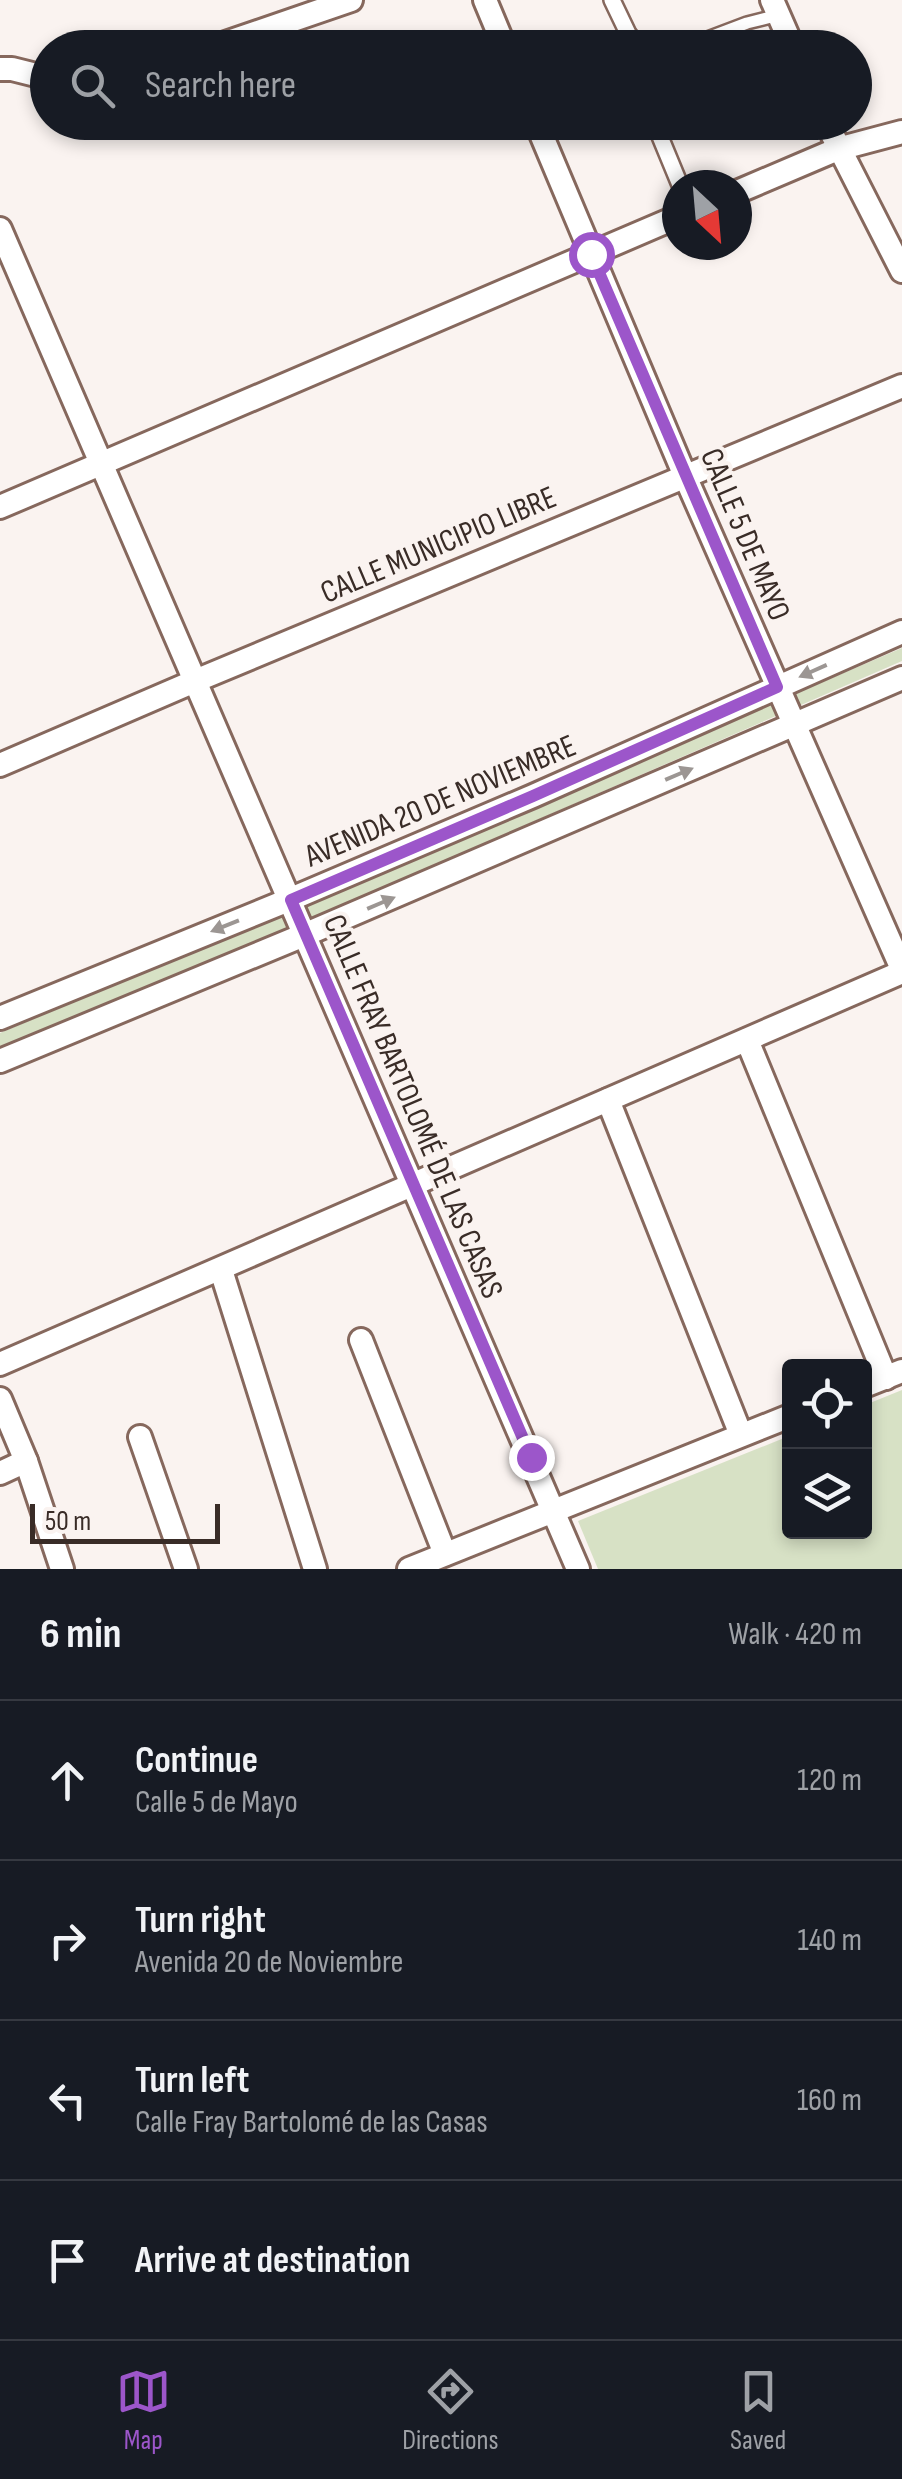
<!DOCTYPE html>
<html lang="en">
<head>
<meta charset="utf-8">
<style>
	body { margin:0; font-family:"Sofia Sans Condensed",sans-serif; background:#20242c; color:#f1f3f6 }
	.controls { position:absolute; right:30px; bottom:30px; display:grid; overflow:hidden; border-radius:10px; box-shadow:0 5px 15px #0003 }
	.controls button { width:90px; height:90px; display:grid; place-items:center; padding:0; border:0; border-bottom:2px solid #363941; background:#171b24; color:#f1f3f6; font:50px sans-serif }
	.compass { position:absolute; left:662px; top:170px; width:90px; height:90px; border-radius:50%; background:#171b24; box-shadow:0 5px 15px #0003; rotate:154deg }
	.scale { position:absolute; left:30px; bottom:25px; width:190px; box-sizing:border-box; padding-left:10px; border:5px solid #392c27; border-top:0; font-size:28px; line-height:35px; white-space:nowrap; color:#392c27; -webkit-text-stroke:8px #faf3f0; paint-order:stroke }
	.stop { position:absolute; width:30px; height:30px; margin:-22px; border:8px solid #9c56ca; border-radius:50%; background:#fff }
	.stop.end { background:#9c56ca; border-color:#fff; box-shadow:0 2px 10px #0008 }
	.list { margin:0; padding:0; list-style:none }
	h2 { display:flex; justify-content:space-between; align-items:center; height:130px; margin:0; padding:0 40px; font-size:42px }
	h2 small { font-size:32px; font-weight:400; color:#9ea1a6 }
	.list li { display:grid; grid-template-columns:65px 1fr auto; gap:30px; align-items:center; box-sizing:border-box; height:160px; padding:0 40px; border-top:2px solid #363941 }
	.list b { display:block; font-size:38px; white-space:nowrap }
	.list p { margin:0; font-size:32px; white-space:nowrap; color:#9ea1a6 }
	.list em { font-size:32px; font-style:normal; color:#9ea1a6 }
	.icon { flex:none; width:55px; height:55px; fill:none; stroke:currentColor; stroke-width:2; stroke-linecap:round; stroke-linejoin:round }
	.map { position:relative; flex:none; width:902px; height:1569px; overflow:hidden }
	.search { position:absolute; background:#171b24; box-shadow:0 5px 15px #0003; left:30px; right:30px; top:30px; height:110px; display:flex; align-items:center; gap:25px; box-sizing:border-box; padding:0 35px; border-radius:55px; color:#9ea1a6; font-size:38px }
	.sheet { height:770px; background:#171b24 }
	nav { display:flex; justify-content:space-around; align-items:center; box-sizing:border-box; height:140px; border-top:2px solid #363941; background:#171b24; font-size:28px; color:#9ea1a6 }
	nav a { display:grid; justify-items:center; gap:5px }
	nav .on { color:#9c56ca }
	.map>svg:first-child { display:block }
	.green { fill:#d7e1c5 }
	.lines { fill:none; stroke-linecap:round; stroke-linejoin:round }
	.service-casing { stroke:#86685d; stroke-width:16 }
	.pedestrian-casing { stroke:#86685d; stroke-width:20 }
	.minor-casing { stroke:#86685d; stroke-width:28 }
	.service { stroke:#fff; stroke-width:11 }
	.pedestrian { stroke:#fff; stroke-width:15 }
	.minor { stroke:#fff; stroke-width:22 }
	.oneway { fill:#9c9693 }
	.route { stroke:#9c56ca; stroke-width:12 }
	.labels { text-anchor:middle; stroke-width:8; stroke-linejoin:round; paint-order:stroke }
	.street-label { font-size:32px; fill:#392c27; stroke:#faf3f0 }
</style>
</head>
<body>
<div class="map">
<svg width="902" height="1569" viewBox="0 0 902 1569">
	<rect width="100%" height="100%" fill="#faf3f0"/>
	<g class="green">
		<polygon points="902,648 902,661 331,910 0,1051 0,1033"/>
		<polygon points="902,1390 902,1569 598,1569 578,1521 789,1436 790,1532 864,1532 865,1405"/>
	</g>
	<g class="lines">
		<defs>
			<polyline id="service" points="681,48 747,23 779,15"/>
			<g id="pedestrian">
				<polyline points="612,0 635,48"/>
				<polyline points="601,48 630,36"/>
				<polyline points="654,122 680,185"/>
			</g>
			<g id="minor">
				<polyline points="485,0 505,48"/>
				<polyline points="772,0 793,48"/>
				<polyline points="211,48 351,0"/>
				<polyline points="0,69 12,69 48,78"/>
				<polyline points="536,122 685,476 902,969"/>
				<polyline points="826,122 902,271"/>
				<polyline points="737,192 838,149 902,132"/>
				<polyline points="0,229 578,1569"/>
				<polyline points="0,507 677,217"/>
				<polyline points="0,765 195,681 902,386"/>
				<polyline points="0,1018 291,899 533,796 902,632"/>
				<polyline points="747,1040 886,1378"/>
				<polyline points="0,1061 304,935 902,678"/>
				<polyline points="608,1100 741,1435"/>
				<polyline points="221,1270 315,1569"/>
				<polyline points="361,1340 445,1554"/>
				<polyline points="0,1364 902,972"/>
				<polyline points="864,1386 902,1371"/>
				<polyline points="0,1399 26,1461 62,1569"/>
				<polyline points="140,1437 186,1569"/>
				<polyline points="0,1473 26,1461"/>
				<polyline points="409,1569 790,1416"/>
			</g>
		</defs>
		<use href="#service" class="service-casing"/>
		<use href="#pedestrian" class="pedestrian-casing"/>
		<use href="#minor" class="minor-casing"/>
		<use href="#service" class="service"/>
		<use href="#pedestrian" class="pedestrian"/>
		<use href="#minor" class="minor"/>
	</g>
	<defs><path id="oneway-solid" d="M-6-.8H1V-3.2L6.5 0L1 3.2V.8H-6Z" transform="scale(2.5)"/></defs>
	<g class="oneway">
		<use href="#oneway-solid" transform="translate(813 671) rotate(156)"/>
		<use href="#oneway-solid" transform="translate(679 774) rotate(-23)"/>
		<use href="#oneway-solid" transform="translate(381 903) rotate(-23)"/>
		<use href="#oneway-solid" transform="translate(225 926) rotate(158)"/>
	</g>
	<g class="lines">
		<polyline class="route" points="531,1457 291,900 533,796 777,687 591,254"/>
	</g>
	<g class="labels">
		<g class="street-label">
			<text transform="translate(746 534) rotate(67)" y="11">CALLE 5 DE MAYO</text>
			<text transform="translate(438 544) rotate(-23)" y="11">CALLE MUNICIPIO LIBRE</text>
			<text transform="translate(440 800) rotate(-23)" y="11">AVENIDA 20 DE NOVIEMBRE</text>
			<text transform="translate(414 1106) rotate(67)" y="11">CALLE FRAY BARTOLOMÉ DE LAS CASAS</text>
		</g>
	</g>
</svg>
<div class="controls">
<button><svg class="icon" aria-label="locate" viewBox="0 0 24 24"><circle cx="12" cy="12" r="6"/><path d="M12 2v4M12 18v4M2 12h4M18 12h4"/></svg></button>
<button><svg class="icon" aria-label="layers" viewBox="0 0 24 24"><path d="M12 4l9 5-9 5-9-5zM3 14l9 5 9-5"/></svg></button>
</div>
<svg class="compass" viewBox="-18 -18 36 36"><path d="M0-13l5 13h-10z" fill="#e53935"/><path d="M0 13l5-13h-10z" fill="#9ea1a6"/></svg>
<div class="scale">50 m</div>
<div class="stop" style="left:591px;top:254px"></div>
<div class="stop end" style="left:531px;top:1457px"></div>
<div class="search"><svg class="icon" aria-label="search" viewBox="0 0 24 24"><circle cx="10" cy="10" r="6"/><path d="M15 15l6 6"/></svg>Search here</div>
</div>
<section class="sheet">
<h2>6 min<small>Walk · 420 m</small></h2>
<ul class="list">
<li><svg class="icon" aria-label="ahead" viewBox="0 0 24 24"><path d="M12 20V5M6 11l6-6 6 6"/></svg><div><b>Continue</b><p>Calle 5 de Mayo</p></div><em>120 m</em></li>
<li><svg class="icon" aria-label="right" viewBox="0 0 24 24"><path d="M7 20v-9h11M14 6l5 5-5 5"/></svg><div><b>Turn right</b><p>Avenida 20 de Noviembre</p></div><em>140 m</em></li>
<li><svg class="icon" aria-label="left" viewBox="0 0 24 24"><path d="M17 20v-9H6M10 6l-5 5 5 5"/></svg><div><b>Turn left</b><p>Calle Fray Bartolomé de las Casas</p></div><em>160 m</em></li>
<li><svg class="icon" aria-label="arrive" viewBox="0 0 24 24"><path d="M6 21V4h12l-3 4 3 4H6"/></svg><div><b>Arrive at destination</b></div></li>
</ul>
</section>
<nav>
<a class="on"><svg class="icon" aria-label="map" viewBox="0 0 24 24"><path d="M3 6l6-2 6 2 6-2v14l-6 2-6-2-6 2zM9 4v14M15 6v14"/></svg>Map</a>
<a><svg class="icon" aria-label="directions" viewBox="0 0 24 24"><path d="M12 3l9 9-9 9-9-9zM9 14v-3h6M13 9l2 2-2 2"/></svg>Directions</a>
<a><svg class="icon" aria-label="saved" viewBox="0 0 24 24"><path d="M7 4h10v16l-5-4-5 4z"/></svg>Saved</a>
</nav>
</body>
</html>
